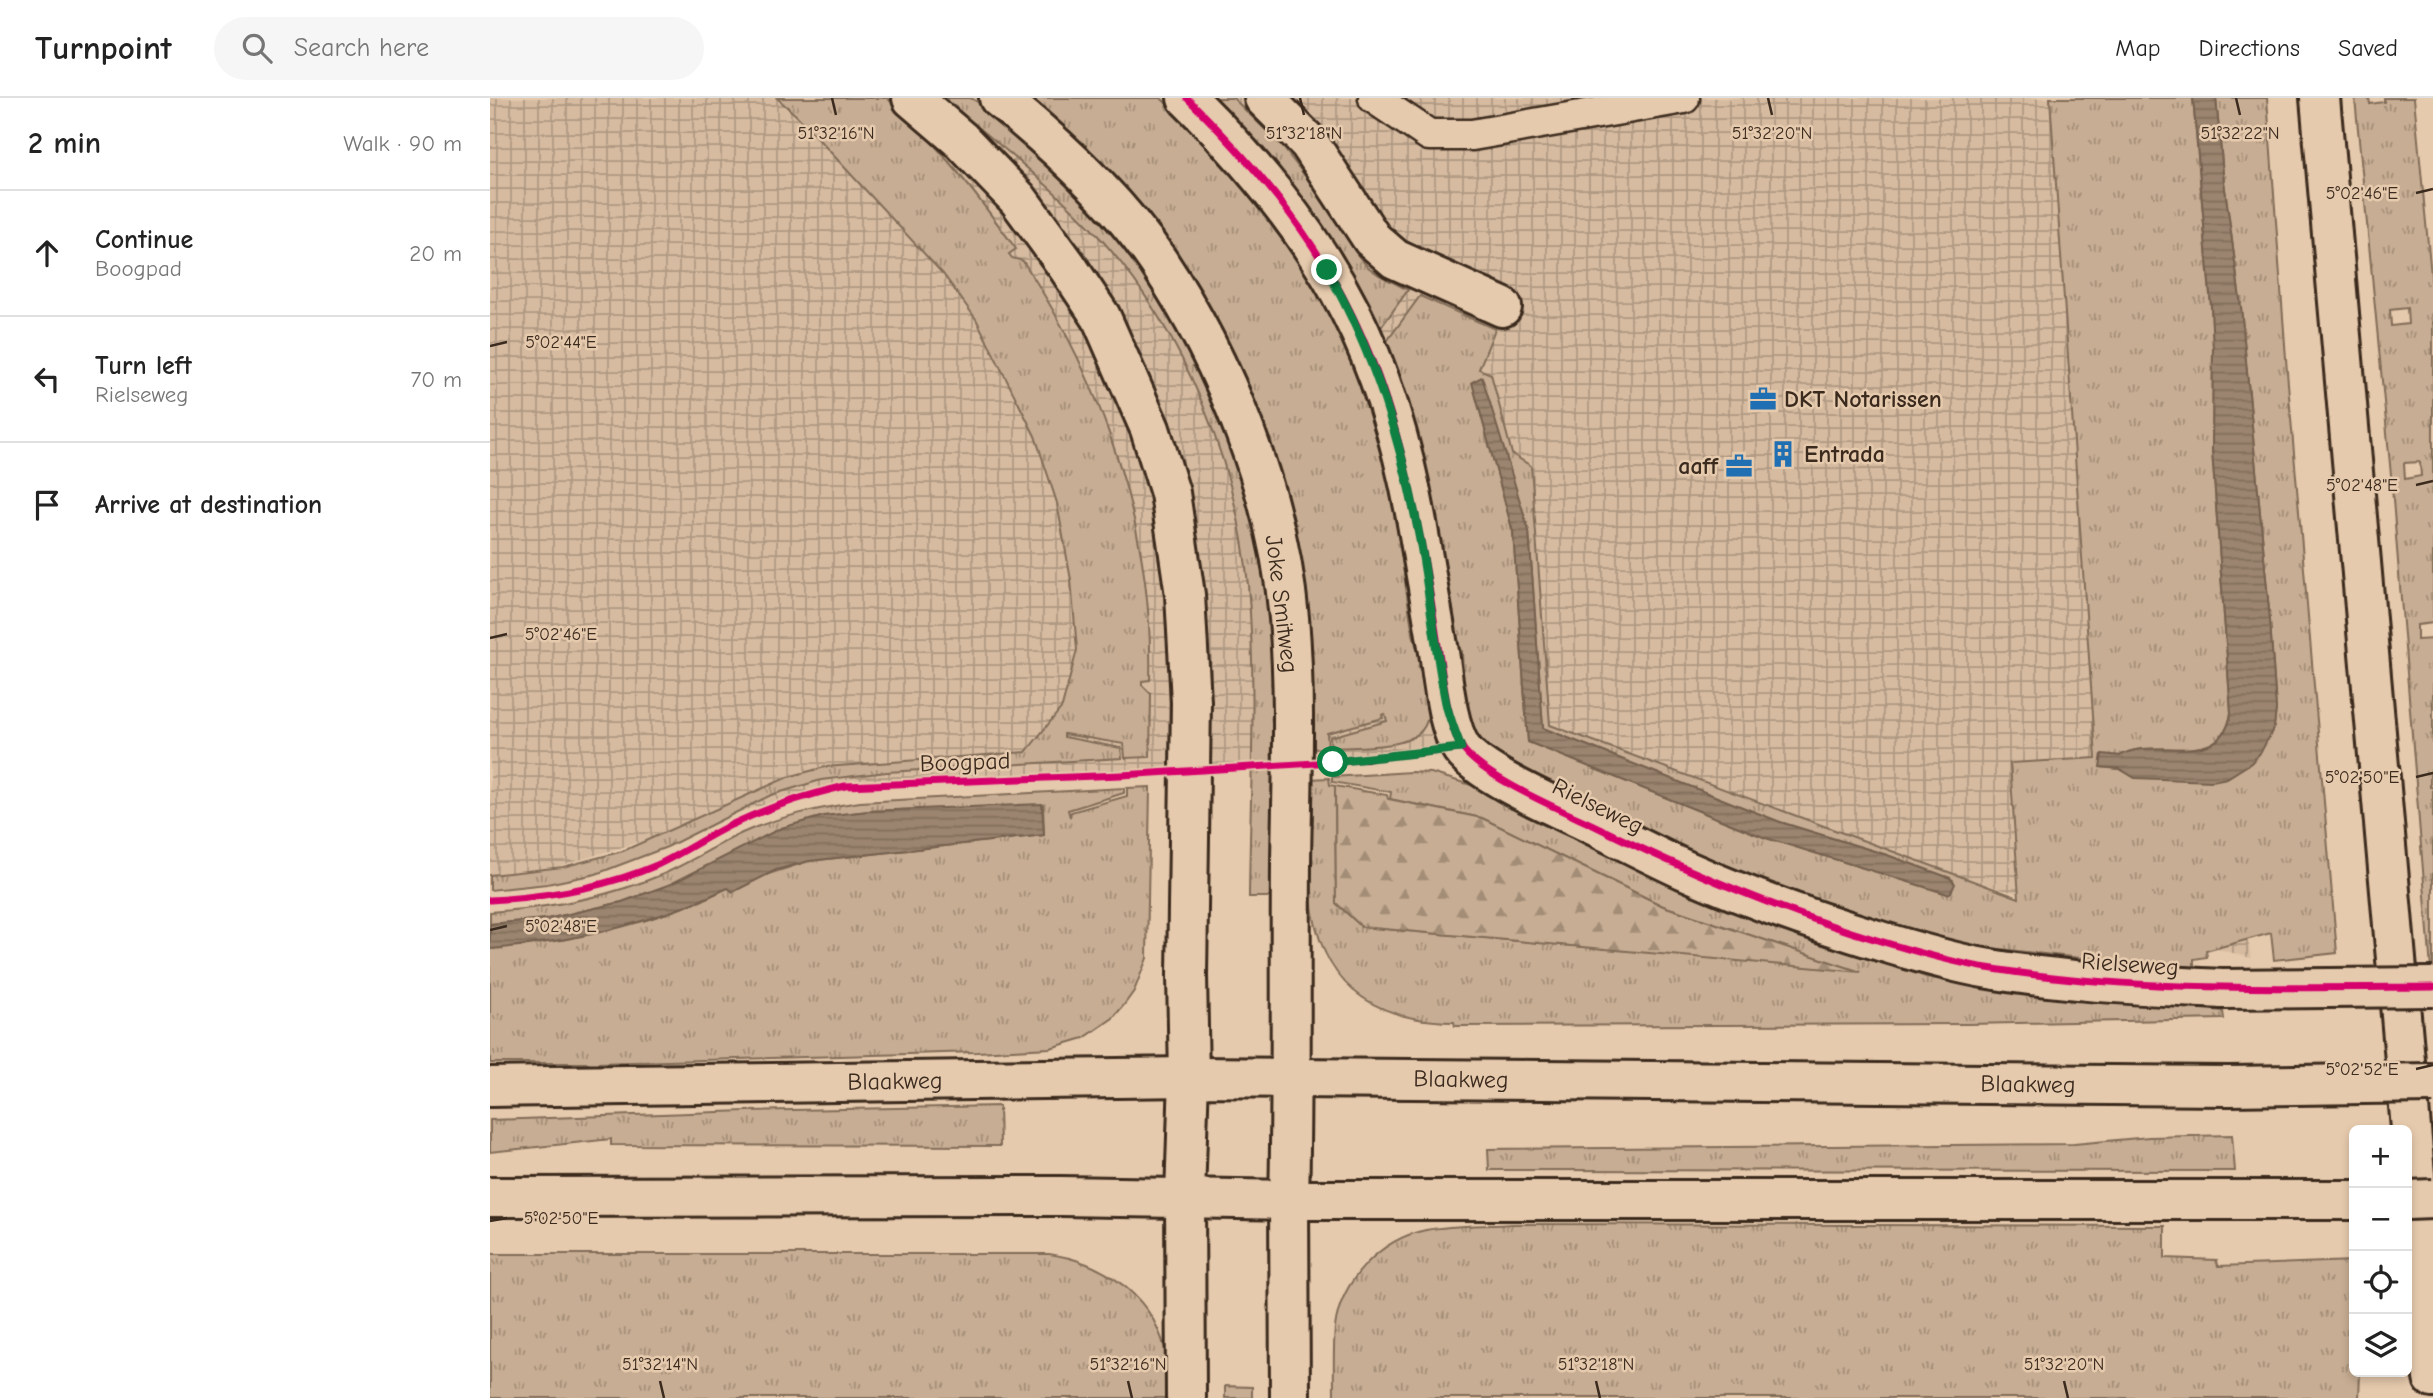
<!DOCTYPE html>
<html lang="en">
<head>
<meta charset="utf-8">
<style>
	body { margin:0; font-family:"Comic Neue",sans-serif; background:#f6f6f6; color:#222 }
	.controls { position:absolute; right:21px; bottom:21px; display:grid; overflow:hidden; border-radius:10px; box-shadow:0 4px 10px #0003 }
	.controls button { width:63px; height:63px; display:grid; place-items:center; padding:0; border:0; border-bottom:2px solid #e0e0e0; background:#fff; color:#222; font:35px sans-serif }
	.stop { position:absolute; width:21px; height:21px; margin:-16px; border:5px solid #0b8043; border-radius:50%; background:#fff }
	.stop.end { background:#0b8043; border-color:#fff; box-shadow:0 2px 7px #0008 }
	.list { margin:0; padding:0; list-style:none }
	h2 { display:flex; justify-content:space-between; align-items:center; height:91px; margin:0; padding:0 28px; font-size:30px }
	h2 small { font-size:23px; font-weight:400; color:#767676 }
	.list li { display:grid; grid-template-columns:46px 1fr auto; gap:21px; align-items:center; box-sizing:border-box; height:126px; padding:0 28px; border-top:2px solid #e0e0e0 }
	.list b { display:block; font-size:26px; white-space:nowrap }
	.list p { margin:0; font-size:23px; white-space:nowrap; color:#767676 }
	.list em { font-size:23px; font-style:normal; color:#767676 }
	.icon { flex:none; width:38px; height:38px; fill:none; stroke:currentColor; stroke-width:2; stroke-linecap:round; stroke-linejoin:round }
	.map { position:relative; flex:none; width:1943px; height:1300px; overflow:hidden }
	header { display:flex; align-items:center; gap:42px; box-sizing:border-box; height:98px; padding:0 35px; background:#fff; border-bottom:2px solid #e0e0e0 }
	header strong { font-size:33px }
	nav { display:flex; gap:38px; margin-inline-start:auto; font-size:24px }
	.search { width:490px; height:63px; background:#f6f6f6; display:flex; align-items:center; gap:18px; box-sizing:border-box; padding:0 24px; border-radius:38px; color:#767676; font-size:26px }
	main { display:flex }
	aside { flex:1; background:#fff }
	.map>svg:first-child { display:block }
	.industrial { fill:url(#industrial-grid) }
	.grass { fill:url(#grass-tufts); stroke:#816c58; stroke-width:2; fill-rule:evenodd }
	.forest { fill:url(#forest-firs); stroke:#816c58; stroke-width:2 }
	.water { fill:url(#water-rules); stroke:#75614f; stroke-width:2 }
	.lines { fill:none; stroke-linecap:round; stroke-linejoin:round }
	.service-casing { stroke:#3b2a1e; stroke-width:35 }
	.minor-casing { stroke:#3b2a1e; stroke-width:44 }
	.secondary-casing { stroke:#3b2a1e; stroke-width:44 }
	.motorway-casing { stroke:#3b2a1e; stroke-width:44 }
	.service { stroke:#e6caad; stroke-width:30 }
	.minor { stroke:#e6caad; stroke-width:38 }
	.secondary { stroke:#e6caad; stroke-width:38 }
	.motorway { stroke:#e6caad; stroke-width:38 }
	.minor-bridge-casing { stroke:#3b2a1e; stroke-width:44; stroke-linecap:butt }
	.secondary-bridge-casing { stroke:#3b2a1e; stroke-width:44; stroke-linecap:butt }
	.minor-bridge { stroke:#e6caad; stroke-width:38 }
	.secondary-bridge { stroke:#e6caad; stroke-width:38 }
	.cycleway-casing { stroke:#e6caad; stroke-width:11 }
	.cycleway { stroke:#d6006c; stroke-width:7 }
	.route { stroke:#0b8043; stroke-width:9 }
	.ticks { fill:none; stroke:#3b2a1e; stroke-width:2.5 }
	.labels { text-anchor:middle; stroke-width:5; stroke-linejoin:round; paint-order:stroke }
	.poi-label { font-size:24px; font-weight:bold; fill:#3b2a1e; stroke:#e6caad; text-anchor:start }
	.street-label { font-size:24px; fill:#3b2a1e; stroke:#e6caad }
	.ticks-label { font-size:18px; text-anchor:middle; fill:#3b2a1e; stroke:#e6caad; stroke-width:5; stroke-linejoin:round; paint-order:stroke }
</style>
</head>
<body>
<header>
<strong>Turnpoint</strong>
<div class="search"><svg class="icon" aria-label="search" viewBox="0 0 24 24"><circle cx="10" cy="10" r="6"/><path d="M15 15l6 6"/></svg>Search here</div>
<nav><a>Map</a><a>Directions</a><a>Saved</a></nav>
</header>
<main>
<aside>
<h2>2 min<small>Walk · 90 m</small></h2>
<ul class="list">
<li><svg class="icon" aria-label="ahead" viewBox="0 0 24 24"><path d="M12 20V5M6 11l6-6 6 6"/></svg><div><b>Continue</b><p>Boogpad</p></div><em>20 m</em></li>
<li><svg class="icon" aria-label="left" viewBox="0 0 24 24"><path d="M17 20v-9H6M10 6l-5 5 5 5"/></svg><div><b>Turn left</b><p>Rielseweg</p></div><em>70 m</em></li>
<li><svg class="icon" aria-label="arrive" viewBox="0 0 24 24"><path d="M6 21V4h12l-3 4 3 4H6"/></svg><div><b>Arrive at destination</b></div></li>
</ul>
</aside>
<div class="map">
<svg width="1943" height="1300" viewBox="0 0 1943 1300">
	<defs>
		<pattern id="industrial-grid" width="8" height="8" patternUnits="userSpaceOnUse" patternTransform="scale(1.75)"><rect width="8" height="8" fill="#d6bba0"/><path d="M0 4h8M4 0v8" fill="none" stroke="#af9882"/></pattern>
		<pattern id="grass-tufts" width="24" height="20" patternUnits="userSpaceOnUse" patternTransform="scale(1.75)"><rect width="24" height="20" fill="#c7ad93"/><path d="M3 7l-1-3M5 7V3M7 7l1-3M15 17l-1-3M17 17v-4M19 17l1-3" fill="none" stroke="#a38d77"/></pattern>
		<pattern id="forest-firs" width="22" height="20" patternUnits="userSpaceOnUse" patternTransform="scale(1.75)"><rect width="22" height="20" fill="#c7ad93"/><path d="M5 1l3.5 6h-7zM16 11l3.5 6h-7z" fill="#a38d77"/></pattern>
		<pattern id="water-rules" width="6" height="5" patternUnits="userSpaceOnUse" patternTransform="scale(1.75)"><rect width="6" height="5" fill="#9c856f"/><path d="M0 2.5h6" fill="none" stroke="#806d5b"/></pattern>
	</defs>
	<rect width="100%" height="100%" fill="#e6caad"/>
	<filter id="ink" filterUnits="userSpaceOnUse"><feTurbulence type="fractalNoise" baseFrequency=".0143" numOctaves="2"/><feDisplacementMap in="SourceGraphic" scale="14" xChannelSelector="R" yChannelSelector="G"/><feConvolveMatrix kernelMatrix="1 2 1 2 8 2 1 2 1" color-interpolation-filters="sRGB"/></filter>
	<g filter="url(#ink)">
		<polygon class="industrial" points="0,0 1616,0 1761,860 1016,655 337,688 32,779 0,780"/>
		<g class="grass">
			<path d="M287 0H397C447 44 487 97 526 151L519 156 522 160 533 163C614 286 664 434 660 582L652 583V587L661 596 660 659 635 660 634 646 574 636V639L631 650 632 660 397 674 331 682 281 697 177 749 106 776 57 786 0 792V777L73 769 133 753 298 679 335 669 536 654 572 609 587 552 581 482 567 405 545 338 486 221 453 176 308 19Z"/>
			<path d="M453 0C462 0 472 0 480 0 493 3 551 59 564 71 683 182 760 348 780 509 791 605 785 703 784 799H759C760 695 767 590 758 487 746 363 694 234 611 141 564 89 507 45 453 0Z"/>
			<path d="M534 0H671C743 71 808 146 852 239 870 278 883 322 894 364 908 418 913 475 922 530 926 556 950 611 932 632 915 652 866 648 841 650L840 639 897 623 895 616 892 617 893 620 837 635 838 650 819 651 774 337Z"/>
			<path d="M725 0H743L791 47 819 83 869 159 878 169 889 177 918 192 889 232C872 195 853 158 830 124 800 78 762 39 725 0Z"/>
			<path d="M1560 0H1703L1721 208 1723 250 1722 352 1741 615C1732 675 1663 636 1630 658L1612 656 1611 669 1630 671 1645 680 1778 642 1784 628 1786 611 1780 523 1751 209 1733 76 1726 0H1777L1797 274 1847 855 1784 862 1781 835 1716 853 1717 859 1704 861V869L1609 862 1473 847 1439 838 1282 788 1218 761 1105 708 1009 658 999 650 982 630 974 604 972 553 969 552C953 443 932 350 895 246L930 198 1005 231 989 271 1001 276 1022 356 1041 368 1060 627 1529 800 1520 665 1606 660ZM982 284 1039 433 1053 630 1290 724 1397 757 1460 780 1463 782 1461 794 1457 796 1276 740 1038 644 1023 434Z"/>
			<path d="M1865 0H1879L1880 6 1894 4V0H1924L1943 198V525L1927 527V542L1943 541V673L1940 674V689H1943V896L1901 377ZM1917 210 1918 226 1901 228 1900 212ZM1930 364 1931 378 1915 381 1914 365Z"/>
			<path d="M921 674 941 675 981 687 1098 747 1236 812 1436 879 1480 887 1733 913 1734 921 1478 926 965 928 964 924C881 923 830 886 821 800L818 799 819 681 839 680 840 687 845 688 846 805 872 829 1367 873 1173 808 992 720 900 701 901 694 842 684V679Z"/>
			<path d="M660 689 657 860 644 893 634 907 623 920 594 940 560 950 487 954 107 965H0V851L76 841 153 823 211 803 238 789 319 763 554 737 553 707 379 713 334 718 291 731 181 786 132 804 57 821 0 826V814C59 810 116 800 171 777 199 765 224 748 252 735 290 718 329 710 370 704L634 690V695L578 712 580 719 581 714 637 698V690Z"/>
			<polygon points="509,1008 510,1048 121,1047 121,1041 0,1054 0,1022 256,1013"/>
			<polygon points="1742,1037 1745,1073 999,1072 998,1051 1584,1046 1659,1039"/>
			<path d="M1023 1126 1675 1128V1160L1727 1162 1728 1168 1864 1163V1274H1870L1869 1300H844C844 1277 843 1252 845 1229 851 1183 890 1141 936 1132 964 1127 994 1128 1023 1126Z"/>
			<path d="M0 1156H559C616 1164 668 1202 677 1262 679 1274 678 1287 679 1300H0Z"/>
			<polygon points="735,1288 762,1289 762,1300 735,1300"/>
		</g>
		<polygon class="forest" points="845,688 897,697 898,701 992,720 1173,808 1371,874 872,829 846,805"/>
		<g class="water">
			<path d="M1703 0H1726L1733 76 1751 209 1780 523 1786 611 1784 629 1771 654 1761 665 1737 680 1722 683 1645 680 1630 671 1610 669 1612 656 1630 658C1663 636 1732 675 1741 615L1722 352 1723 250 1721 208Z"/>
			<polygon points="992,279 1039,433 1053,630 1290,724 1397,757 1460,780 1465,786 1461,794 1458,796 1276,740 1038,644 1023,434 982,284"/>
			<path d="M552 706 554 737 319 763 286 772 243 794 238 790C163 826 83 844 0 851V826L57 821 132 804 181 786 291 730 334 718 379 713Z"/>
		</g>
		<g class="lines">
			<defs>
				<polyline id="service" points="884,0 939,37 982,37 1194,0"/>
				<g id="minor">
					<polyline points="422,0 471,42 528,101 577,168 611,219 660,331 680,395 695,497 701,604 697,878 699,979 695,1098"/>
					<path d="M509 0C566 46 627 102 668 163 736 265 788 397 799 520 806 602 802 684 801 766 800 878 802 990 799 1102"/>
					<path d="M697 0C761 63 819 132 860 213 897 285 918 368 931 448 937 483 943 519 949 554 953 581 957 629 972 651 990 676 1062 707 1091 721 1126 738 1160 756 1195 772 1258 800 1324 823 1390 843 1424 853 1459 864 1494 870 1573 884 1653 887 1732 891"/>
					<polyline points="774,0 819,45 882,141 905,161 1012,209"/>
				</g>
				<g id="secondary">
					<polyline points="0,989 699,979 1739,988"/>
					<polyline points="0,1099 571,1098 799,1102 1864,1102"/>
				</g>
				<g id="motorway">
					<polyline points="1830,0 1943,1280"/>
					<polyline points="695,1098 696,1300"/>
					<polyline points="799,1102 800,1300"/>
				</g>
			</defs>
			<use href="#service" class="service-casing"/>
			<use href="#minor" class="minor-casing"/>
			<use href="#secondary" class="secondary-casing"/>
			<use href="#motorway" class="motorway-casing"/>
			<use href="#service" class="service"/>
			<use href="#minor" class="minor"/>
			<use href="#secondary" class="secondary"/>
			<use href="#motorway" class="motorway"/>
			<defs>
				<polyline id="minor-bridge" points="1732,891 1943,889"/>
				<g id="secondary-bridge">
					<polyline points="1739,988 1943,985"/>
					<polyline points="1917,1102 1943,1101"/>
				</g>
			</defs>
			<use href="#minor-bridge" class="minor-bridge-casing"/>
			<use href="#secondary-bridge" class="secondary-bridge-casing"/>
			<use href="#minor-bridge" class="minor-bridge"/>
			<use href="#secondary-bridge" class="secondary-bridge"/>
			<defs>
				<g id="cycleway">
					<path d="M697 0C761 63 821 133 861 215 896 285 915 363 930 440 938 480 944 521 950 561 954 590 957 619 970 646 985 676 1071 712 1103 727 1196 773 1288 812 1387 842 1423 853 1460 864 1497 870 1645 894 1794 890 1943 889"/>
					<path d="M0 802C58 799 114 790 167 767 193 755 217 738 243 726 279 709 317 697 355 688L631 677 843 664 972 650"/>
				</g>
			</defs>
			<use href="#cycleway" class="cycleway-casing"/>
			<use href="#cycleway" class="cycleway"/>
		</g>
	</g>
	<g class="lines" filter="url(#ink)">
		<path class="route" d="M837 172C885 256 912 346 930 442 940 496 945 551 956 605 959 620 966 635 971 650L843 664"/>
	</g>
	<path class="ticks" d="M342 0 346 17M810 0 814 17M1278 0 1282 17M1746 0 1750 17M1926 95 1943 91M0 248 17 244M1926 387 1943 383M0 540 17 536M1926 679 1943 675M0 832 17 828M1926 971 1943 967M0 1123 17 1120M170 1283 174 1300M638 1283 642 1300M1106 1283 1110 1300M1574 1283 1578 1300"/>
	<defs>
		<symbol id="office-bare" viewBox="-9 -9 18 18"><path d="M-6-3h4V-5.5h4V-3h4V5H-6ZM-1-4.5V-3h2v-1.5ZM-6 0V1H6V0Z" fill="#1f6fb2" stroke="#e6caad" stroke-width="2.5" paint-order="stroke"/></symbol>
		<symbol id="building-bare" viewBox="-9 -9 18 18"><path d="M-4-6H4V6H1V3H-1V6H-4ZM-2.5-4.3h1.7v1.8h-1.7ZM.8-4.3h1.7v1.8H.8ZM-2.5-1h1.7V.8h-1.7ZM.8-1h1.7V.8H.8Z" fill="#1f6fb2" stroke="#e6caad" stroke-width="2.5" paint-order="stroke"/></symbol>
	</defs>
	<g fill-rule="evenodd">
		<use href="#office-bare" x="1254" y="282" width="38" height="38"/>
		<use href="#building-bare" x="1274" y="337" width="38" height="38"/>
		<use href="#office-bare" x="1230" y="349" width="38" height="38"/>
	</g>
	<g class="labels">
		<g class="poi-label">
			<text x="1294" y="309">DKT Notarissen</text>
			<text x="1314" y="364">Entrada</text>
			<text x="1228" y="376" text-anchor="end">aaff</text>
		</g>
		<g class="street-label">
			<text transform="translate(792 506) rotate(83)" y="8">Joke Smitweg</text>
			<text transform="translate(475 664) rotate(-2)" y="8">Boogpad</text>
			<text transform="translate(1108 708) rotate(26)" y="8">Rielseweg</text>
			<text transform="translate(1640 866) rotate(4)" y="8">Rielseweg</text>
			<text transform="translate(971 981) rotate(1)" y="8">Blaakweg</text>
			<text transform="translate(405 983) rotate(-1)" y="8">Blaakweg</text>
			<text transform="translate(1538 986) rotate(1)" y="8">Blaakweg</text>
		</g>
	</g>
	<g class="ticks-label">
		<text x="346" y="41">51°32'16"N</text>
		<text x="814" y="41">51°32'18"N</text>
		<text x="1282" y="41">51°32'20"N</text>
		<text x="1750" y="41">51°32'22"N</text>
		<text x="1872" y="101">5°02'46"E</text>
		<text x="71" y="250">5°02'44"E</text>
		<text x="1872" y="393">5°02'48"E</text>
		<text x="71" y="542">5°02'46"E</text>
		<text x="1872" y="685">5°02'50"E</text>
		<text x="71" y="834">5°02'48"E</text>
		<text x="1872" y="977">5°02'52"E</text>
		<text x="71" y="1126">5°02'50"E</text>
		<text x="170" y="1272">51°32'14"N</text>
		<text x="638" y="1272">51°32'16"N</text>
		<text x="1106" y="1272">51°32'18"N</text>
		<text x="1574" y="1272">51°32'20"N</text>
	</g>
</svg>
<div class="controls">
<button>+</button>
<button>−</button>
<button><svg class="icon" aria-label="locate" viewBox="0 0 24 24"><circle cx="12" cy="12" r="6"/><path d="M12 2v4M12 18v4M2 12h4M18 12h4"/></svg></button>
<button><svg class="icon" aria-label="layers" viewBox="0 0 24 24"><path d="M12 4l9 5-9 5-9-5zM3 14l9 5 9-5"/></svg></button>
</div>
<div class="stop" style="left:843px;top:664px"></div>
<div class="stop end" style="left:837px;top:172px"></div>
</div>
</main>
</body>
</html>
